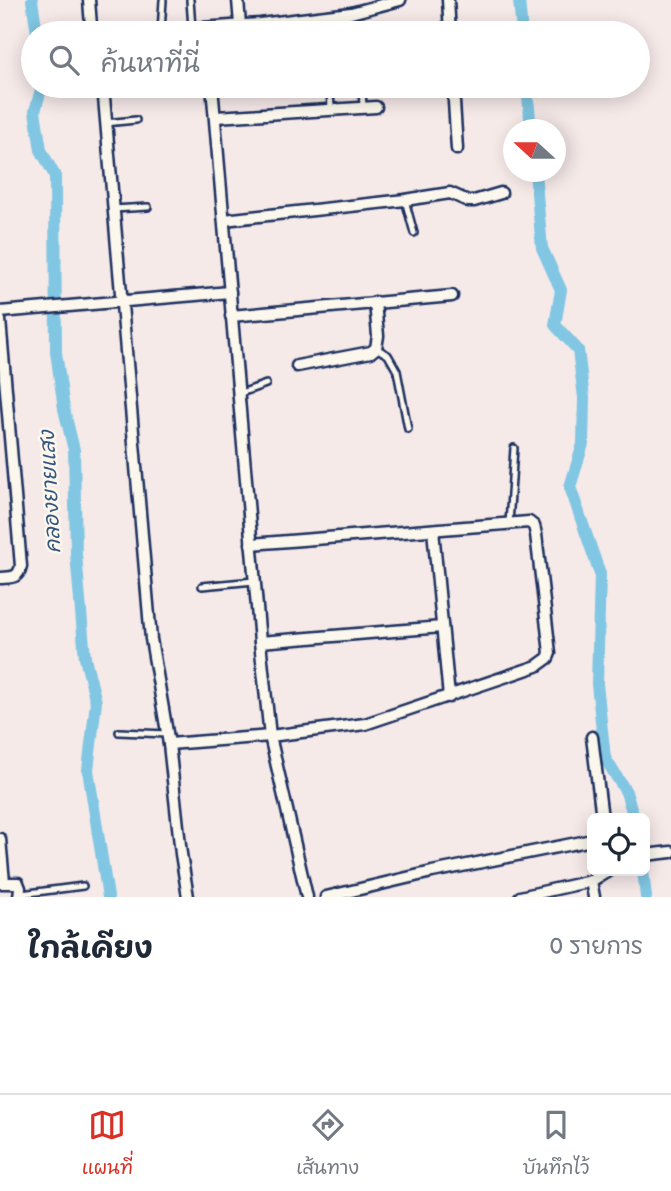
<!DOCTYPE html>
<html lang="th">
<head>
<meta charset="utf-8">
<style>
	body { margin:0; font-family:"Balsamiq Sans","Playpen Sans Thai",sans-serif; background:#f2f2f3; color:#1f2937 }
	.controls { position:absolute; right:21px; bottom:21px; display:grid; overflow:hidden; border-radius:10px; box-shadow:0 4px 18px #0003 }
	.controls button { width:63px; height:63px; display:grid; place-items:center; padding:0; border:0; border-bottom:2px solid #e0e1e3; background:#fff; color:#1f2937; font:35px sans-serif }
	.compass { position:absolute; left:503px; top:119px; width:63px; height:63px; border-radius:50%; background:#fff; box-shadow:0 4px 18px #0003; rotate:291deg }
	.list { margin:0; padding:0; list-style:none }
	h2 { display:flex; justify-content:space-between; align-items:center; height:91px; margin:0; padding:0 28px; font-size:30px }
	h2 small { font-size:23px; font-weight:400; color:#747a83 }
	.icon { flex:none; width:38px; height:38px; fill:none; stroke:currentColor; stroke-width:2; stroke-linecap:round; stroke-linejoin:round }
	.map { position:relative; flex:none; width:671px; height:897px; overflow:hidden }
	.search { position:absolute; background:#fff; box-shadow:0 4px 18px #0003; left:21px; right:21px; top:21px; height:77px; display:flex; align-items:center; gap:18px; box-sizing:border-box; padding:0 24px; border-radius:38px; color:#747a83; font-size:26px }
	.sheet { height:196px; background:#fff }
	nav { display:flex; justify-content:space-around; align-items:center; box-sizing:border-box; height:98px; border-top:2px solid #e0e1e3; background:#fff; font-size:19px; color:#747a83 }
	nav a { display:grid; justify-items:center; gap:4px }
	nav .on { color:#d93025 }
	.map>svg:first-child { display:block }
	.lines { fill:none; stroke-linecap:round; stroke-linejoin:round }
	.canal { stroke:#81c6e2; stroke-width:12 }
	.lane-casing { stroke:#1b2f5e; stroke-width:10 }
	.street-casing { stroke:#1b2f5e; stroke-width:15 }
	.lane { stroke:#fbf7ec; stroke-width:5 }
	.street { stroke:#fbf7ec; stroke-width:10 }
	.labels { text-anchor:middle; stroke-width:5; stroke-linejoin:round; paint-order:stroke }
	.water-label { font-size:21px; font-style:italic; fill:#34557f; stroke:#fbf7ec }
</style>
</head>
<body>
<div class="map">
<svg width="671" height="897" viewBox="0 0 671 897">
	<rect width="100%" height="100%" fill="#f6eae9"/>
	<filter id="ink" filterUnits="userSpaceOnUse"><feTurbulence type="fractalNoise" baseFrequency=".0143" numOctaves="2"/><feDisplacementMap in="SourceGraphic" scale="14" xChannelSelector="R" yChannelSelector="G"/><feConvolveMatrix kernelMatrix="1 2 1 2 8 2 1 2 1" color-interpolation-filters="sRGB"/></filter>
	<g filter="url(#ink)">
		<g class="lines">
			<g class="canal">
				<polyline points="32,0 37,33"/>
				<polyline points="519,0 522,33"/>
				<polyline points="42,86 35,111 41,150 55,176 56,352 64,409 74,450 76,554 85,658 96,702 88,770 108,897"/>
				<polyline points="527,86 531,130"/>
				<polyline points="535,172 542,248 561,290 555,325 578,350 584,398 583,444 570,487 600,574 597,684 605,758 626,792 634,818"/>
				<polyline points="643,871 646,897"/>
			</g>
			<defs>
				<g id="lane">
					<polyline points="190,0 192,28"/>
					<polyline points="63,30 91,26"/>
					<polyline points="161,31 163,0"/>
					<polyline points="330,86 331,110"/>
					<polyline points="362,86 363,108"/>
					<polyline points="105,123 136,120"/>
					<polyline points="405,200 414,233"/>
					<polyline points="113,209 148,207"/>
					<polyline points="376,348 388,355 397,371 408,429"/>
					<polyline points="238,394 266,384"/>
					<polyline points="509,524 514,448"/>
					<polyline points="202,586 254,581"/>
					<polyline points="119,732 167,734"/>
					<polyline points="21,894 83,886"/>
				</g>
				<g id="street">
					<polyline points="89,0 91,26 95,33"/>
					<polyline points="238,0 240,25"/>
					<polyline points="448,0 450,33"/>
					<polyline points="129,33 260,24 351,13 400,0"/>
					<polyline points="103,86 151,639 169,744 181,854 188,897"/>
					<polyline points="212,86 260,642 270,736 307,897"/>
					<polyline points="453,86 457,149"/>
					<polyline points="216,117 376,107"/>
					<polyline points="224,220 405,200 450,193 468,201 474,201 501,193"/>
					<polyline points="0,312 230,292"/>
					<polyline points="231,316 452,296"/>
					<path d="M0 320 21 566C18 579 11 577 0 578"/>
					<polyline points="297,366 371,352 376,348 378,336 375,302"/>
					<polyline points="433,530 449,697"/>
					<polyline points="260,642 442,627"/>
					<polyline points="592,737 602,818"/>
					<polyline points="169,744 270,736 365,724 537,666 548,658 550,653 536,534 534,526 529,522 251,544"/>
					<polyline points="0,839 4,882"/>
					<polyline points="645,855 671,852"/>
					<polyline points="591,881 594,897"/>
					<polyline points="0,883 18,883 20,888 19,897"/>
					<polyline points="326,897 432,872 592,840"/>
					<polyline points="520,897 591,881 609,871"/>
				</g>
			</defs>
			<use href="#lane" class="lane-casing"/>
			<use href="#street" class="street-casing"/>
			<use href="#lane" class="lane"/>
			<use href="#street" class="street"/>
		</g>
	</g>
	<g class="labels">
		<g class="water-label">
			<text transform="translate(50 492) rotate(-93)" y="7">คลองยายแสง</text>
		</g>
	</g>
</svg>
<div class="controls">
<button><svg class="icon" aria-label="locate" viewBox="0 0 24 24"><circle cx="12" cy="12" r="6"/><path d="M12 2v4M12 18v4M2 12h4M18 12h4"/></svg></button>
</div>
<svg class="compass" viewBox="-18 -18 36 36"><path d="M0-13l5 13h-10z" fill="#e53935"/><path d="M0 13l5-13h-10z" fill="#747a83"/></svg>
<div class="search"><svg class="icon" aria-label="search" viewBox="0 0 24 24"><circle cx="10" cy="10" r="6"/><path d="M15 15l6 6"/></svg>ค้นหาที่นี่</div>
</div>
<section class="sheet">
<h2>ใกล้เคียง<small>0 รายการ</small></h2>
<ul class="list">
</ul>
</section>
<nav>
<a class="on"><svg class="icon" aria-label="map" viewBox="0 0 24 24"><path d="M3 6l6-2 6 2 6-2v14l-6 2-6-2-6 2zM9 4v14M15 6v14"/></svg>แผนที่</a>
<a><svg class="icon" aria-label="directions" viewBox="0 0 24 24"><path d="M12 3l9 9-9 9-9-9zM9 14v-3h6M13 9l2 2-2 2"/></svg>เส้นทาง</a>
<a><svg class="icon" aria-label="saved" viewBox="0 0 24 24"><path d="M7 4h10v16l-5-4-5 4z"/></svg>บันทึกไว้</a>
</nav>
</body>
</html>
